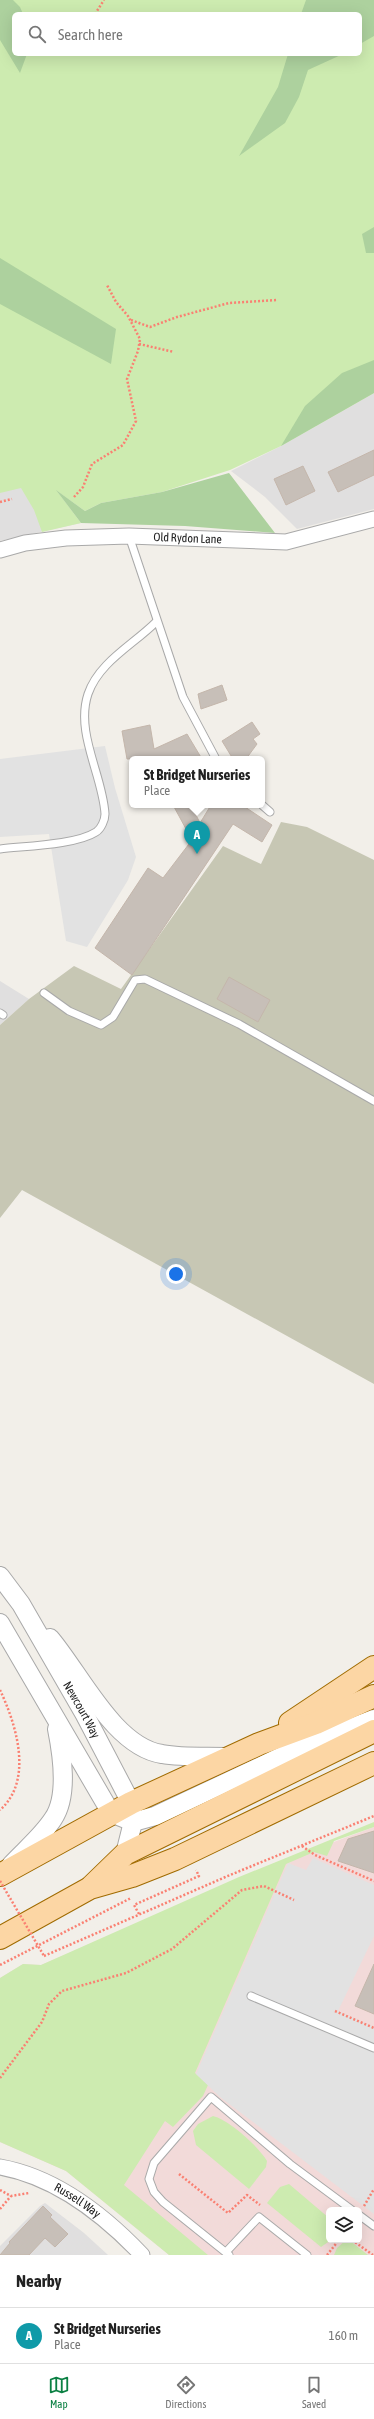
<!DOCTYPE html>
<html lang="en">
<head>
<meta charset="utf-8">
<style>
	body { margin:0; font-family:"Asap Condensed",sans-serif; background:#f2f2f2; color:#222 }
	.controls { position:absolute; right:12px; bottom:12px; display:grid; overflow:hidden; border-radius:6px; box-shadow:0 4px 16px #0002 }
	.controls button { width:36px; height:36px; display:grid; place-items:center; padding:0; border:0; border-bottom:1px solid #e0e0e0; background:#fff; color:#222; font:20px sans-serif }
	.you { position:absolute; left:176px; top:1274px; width:14px; height:14px; margin:-10px; border:3px solid #fff; border-radius:50%; background:#1a73e8; box-shadow:0 0 0 6px #1a73e833 }
	.badge { display:grid; place-items:center; width:26px; height:26px; border-radius:50%; background:#0b8043; color:#fff; font-size:13px; font-weight:700 }
	.pin { position:absolute; translate:-50% -33px; filter:drop-shadow(0 1px 2px #0008) }
	.pin::after { content:''; position:absolute; top:21px; width:14px; height:12px; background:inherit; clip-path:polygon(0 0,100% 0,50% 100%) }
	.popup { position:absolute; left:129px; top:756px; width:136px; height:52px; box-sizing:border-box; display:grid; place-content:center; border-radius:6px; background:#fff; filter:drop-shadow(0 1px 3px #0005); font-size:13px; white-space:nowrap; color:#767676 }
	.popup b { font-size:15px; color:#222 }
	.popup::after { content:''; position:absolute; left:50%; top:100%; margin-left:-8px; border:8px solid transparent; border-top-color:#fff }
	.list { margin:0; padding:0; list-style:none }
	h2 { display:flex; justify-content:space-between; align-items:center; height:52px; margin:0; padding:0 16px; font-size:17px }
	h2 small { font-size:13px; font-weight:400; color:#767676 }
	.list li { display:grid; grid-template-columns:26px 1fr auto; gap:12px; align-items:center; box-sizing:border-box; height:56px; padding:0 16px; border-top:1px solid #e0e0e0 }
	.list b { display:block; font-size:15px; white-space:nowrap }
	.list p { margin:0; font-size:13px; white-space:nowrap; color:#767676 }
	.list em { font-size:13px; font-style:normal; color:#767676 }
	.icon { flex:none; width:22px; height:22px; fill:none; stroke:currentColor; stroke-width:2; stroke-linecap:round; stroke-linejoin:round }
	.map { position:relative; flex:none; width:374px; height:2255px; overflow:hidden }
	.search { position:absolute; background:#fff; box-shadow:0 4px 16px #0002; left:12px; right:12px; top:12px; height:44px; display:flex; align-items:center; gap:10px; box-sizing:border-box; padding:0 14px; border-radius:6px; color:#767676; font-size:15px }
	.sheet { height:108px; background:#fff }
	nav { display:flex; justify-content:space-around; align-items:center; box-sizing:border-box; height:56px; border-top:1px solid #e0e0e0; background:#fff; font-size:11px; color:#767676 }
	nav a { display:grid; justify-items:center; gap:2px }
	nav .on { color:#0b8043 }
	.map>svg:first-child { display:block }
	.residential { fill:#e0dfdf }
	.commercial { fill:#f2dad9; fill-rule:evenodd }
	.construction { fill:#c7c7b4 }
	.grass { fill:#cdebb0; fill-rule:evenodd }
	.forest { fill:#add19e }
	.parking { fill:#e2e2e2 }
	.building { fill:#c7bfb8; stroke:#c4b6ab }
	.lines { fill:none; stroke-linecap:round; stroke-linejoin:round }
	.service-casing { stroke:#a9a9a9; stroke-width:9 }
	.minor-casing { stroke:#a9a9a9; stroke-width:17 }
	.tertiary-casing { stroke:#a9a9a9; stroke-width:20 }
	.primary-casing { stroke:#a06b00; stroke-width:24 }
	.path { stroke:#fa8072; stroke-width:2.5; stroke-dasharray:2 2; stroke-linecap:butt }
	.service { stroke:#fff; stroke-width:7 }
	.minor { stroke:#fff; stroke-width:15 }
	.tertiary { stroke:#fff; stroke-width:18 }
	.primary { stroke:#fcd6a4; stroke-width:22 }
	.path-bridge { stroke:#fa8072; stroke-width:2.5; stroke-dasharray:2 2; stroke-linecap:butt }
	.labels { text-anchor:middle; stroke-width:3; stroke-linejoin:round; paint-order:stroke }
	.street-label { font-size:12px; fill:#222; stroke:#fff }
</style>
</head>
<body>
<div class="map">
<svg width="374" height="2255" viewBox="0 0 374 2255">
	<rect width="100%" height="100%" fill="#f2efe9"/>
	<g class="residential">
		<polygon points="374,393 374,509 297,529 265,497 231,471 281,446"/>
		<polygon points="0,449 81,523 0,541"/>
		<polygon points="0,981 29,999 0,1025"/>
		<polygon points="45,2203 84,2233 108,2255 0,2255 0,2246 40,2206"/>
	</g>
	<path class="commercial" d="M374 1827V2255H169L66 2171 0 2142V1978L23 1964 41 1965 288 1859ZM329 2210H359V2240H329Z"/>
	<polygon class="construction" points="281,822 307,827 374,860 374,1384 22,1190 0,1218 0,1025 29,999 74,966 121,989 223,846 261,864"/>
	<g class="grass">
		<path d="M0 0H374V393L281 446 230 470 162 492 101 503 85 511 57 491 81 523 42 532 34 510 21 488 0 493ZM14 14H360V54H14Z"/>
		<polygon points="374,1822 374,1827 334,1841 327,1856 314,1852 286,1864 195,2073 208,2085 203,2096 173,2127 165,2121 124,2185 208,2255 169,2255 66,2171 0,2142 0,1978 23,1964 41,1965 239,1877"/>
		<path d="M213 2116C229 2120 258 2146 267 2161L266 2167 249 2189 196 2145 193 2131 198 2124Z"/>
		<polygon points="289,2184 329,2218 329,2240 331,2240 321,2247 267,2203 280,2187"/>
		<polygon points="346,2240 349,2240 368,2255 334,2255 337,2248"/>
	</g>
	<g class="forest">
		<polygon points="0,0 13,0 20,7 23,14 14,14 14,54 27,54 20,73 0,40"/>
		<polygon points="306,0 374,0 374,36 360,44 360,14 301,14"/>
		<polygon points="288,54 343,54 308,70 299,97 285,123 239,156 278,87"/>
		<polygon points="374,227 374,253 366,253 362,234"/>
		<polygon points="0,258 116,329 111,364 0,304"/>
		<polygon points="374,360 374,393 281,446 305,406 342,373"/>
		<polygon points="229,473 275,533 185,526 81,523 56,490 85,511 101,503 162,492"/>
	</g>
	<g class="parking">
		<polygon points="105,746 115,788 136,857 128,880 87,947 66,941 49,834 0,837 0,759"/>
		<polygon points="313,1858 374,1885 374,1936 338,2011 374,2027 374,2214 220,2097 196,2074 288,1863 306,1870"/>
	</g>
	<g class="building">
		<polygon points="374,450 374,475 338,492 328,472"/>
		<polygon points="303,466 315,491 286,505 274,479"/>
		<polygon points="222,685 227,700 201,709 198,694"/>
		<polygon points="252,722 260,734 253,739 257,744 246,759 233,759 222,741"/>
		<polygon points="150,725 154,749 187,734 202,759 127,759 122,731"/>
		<polygon points="173,805 191,805 200,823 211,805 242,805 272,825 262,842 233,824 132,975 95,948 148,868 163,878 192,840"/>
		<polygon points="229,977 270,1000 258,1022 217,999"/>
		<polygon points="374,1831 374,1873 338,1861 348,1839"/>
		<polygon points="374,1964 374,2014 355,2006"/>
		<polygon points="43,2206 52,2215 50,2217 68,2234 55,2247 45,2238 29,2255 0,2255 10,2243 9,2242"/>
	</g>
	<g class="lines">
		<defs>
			<g id="service">
				<polyline points="129,536 183,697 216,759"/>
				<polyline points="262,805 270,812"/>
				<path d="M0 849C24 846 76 845 96 832 101 829 105 820 105 814 103 776 75 733 88 694 99 662 133 645 156 622"/>
				<polyline points="44,993 69,1011 101,1025 113,1017 135,980 145,979 239,1024 374,1101"/>
				<polyline points="0,1013 3,1015"/>
				<polyline points="251,1996 374,2048"/>
				<polyline points="359,2215 374,2226"/>
				<polyline points="226,2252 259,2217 307,2255"/>
				<polyline points="229,2255 163,2202 154,2192 149,2179 154,2163 211,2097 290,2164 352,2210"/>
			</g>
			<g id="minor">
				<path id="s1" d="M0 550 25 543 66 538 129 536 286 542 374 519"/>
				<path id="s2" d="M0 2167C56 2177 104 2215 142 2255"/>
			</g>
			<g id="tertiary">
				<path id="s3" d="M0 1576 21 1604 85 1715 131 1803 133 1822 125 1854"/>
				<polyline points="0,1623 111,1813 133,1822 155,1816 295,1750 374,1719"/>
				<path d="M50 1638C80 1673 114 1747 162 1754 184 1758 208 1756 230 1757"/>
				<path d="M11 1865C25 1850 42 1836 53 1819 69 1796 62 1754 57 1729"/>
			</g>
			<g id="primary">
				<polyline points="290,1723 374,1667"/>
				<polyline points="0,1875 131,1803 259,1744 316,1723 374,1696"/>
				<polyline points="92,1886 125,1854 374,1731"/>
				<polyline points="0,1938 90,1888 132,1876 175,1859 374,1763"/>
			</g>
		</defs>
		<use href="#service" class="service-casing"/>
		<use href="#minor" class="minor-casing"/>
		<use href="#tertiary" class="tertiary-casing"/>
		<use href="#primary" class="primary-casing"/>
		<g class="path">
			<polyline points="95,14 104,0"/>
			<polyline points="131,320 150,327 177,317 229,303 278,300"/>
			<polyline points="139,344 174,352"/>
			<polyline points="74,497 83,487 92,464 123,445 136,421 127,379 138,351 140,339 128,316 116,302 107,285"/>
			<polyline points="0,502 12,499"/>
			<path d="M0 1690C16 1724 34 1780 0 1810"/>
			<polyline points="302,1846 315,1855 374,1881"/>
			<polyline points="139,1914 134,1905 199,1876 196,1870"/>
			<polyline points="44,1956 230,1875 374,1816"/>
			<polyline points="0,1965 131,1898"/>
			<polyline points="335,2011 374,2028"/>
			<polyline points="0,2078 42,2022 49,2004 62,1991 126,1973 172,1949 242,1890 264,1886 294,1900"/>
			<polyline points="179,2174 228,2213 247,2195 260,2205"/>
			<polyline points="0,2190 11,2196 29,2193"/>
			<polyline points="364,2206 374,2189"/>
			<polyline points="0,2209 11,2196"/>
			<polyline points="352,2240 373,2255"/>
			<polyline points="327,2255 339,2240"/>
		</g>
		<use href="#service" class="service"/>
		<use href="#minor" class="minor"/>
		<use href="#tertiary" class="tertiary"/>
		<use href="#primary" class="primary"/>
		<polyline class="path-bridge" points="0,1881 44,1956"/>
	</g>
	<g class="labels">
		<g class="street-label">
			<text dy="4" stroke="none"><textPath href="#s1" startOffset="189">Old Rydon Lane</textPath></text>
			<text dy="4" stroke="none"><textPath href="#s3" startOffset="157">Newcourt Way</textPath></text>
			<text dy="4" stroke="none"><textPath href="#s2" startOffset="85">Russell Way</textPath></text>
		</g>
	</g>
</svg>
<div class="controls">
<button><svg class="icon" aria-label="layers" viewBox="0 0 24 24"><path d="M12 4l9 5-9 5-9-5zM3 14l9 5 9-5"/></svg></button>
</div>
<div class="you"></div>
<div class="pin badge" style="left:197px;top:854px;background:#0f9aa8">A</div>
<div class="popup"><b>St Bridget Nurseries</b>Place</div>
<div class="search"><svg class="icon" aria-label="search" viewBox="0 0 24 24"><circle cx="10" cy="10" r="6"/><path d="M15 15l6 6"/></svg>Search here</div>
</div>
<section class="sheet">
<h2>Nearby<small></small></h2>
<ul class="list">
<li><span class="badge" style="background:#0f9aa8">A</span><div><b>St Bridget Nurseries</b><p>Place</p></div><em>160 m</em></li>
</ul>
</section>
<nav>
<a class="on"><svg class="icon" aria-label="map" viewBox="0 0 24 24"><path d="M3 6l6-2 6 2 6-2v14l-6 2-6-2-6 2zM9 4v14M15 6v14"/></svg>Map</a>
<a><svg class="icon" aria-label="directions" viewBox="0 0 24 24"><path d="M12 3l9 9-9 9-9-9zM9 14v-3h6M13 9l2 2-2 2"/></svg>Directions</a>
<a><svg class="icon" aria-label="saved" viewBox="0 0 24 24"><path d="M7 4h10v16l-5-4-5 4z"/></svg>Saved</a>
</nav>
</body>
</html>
